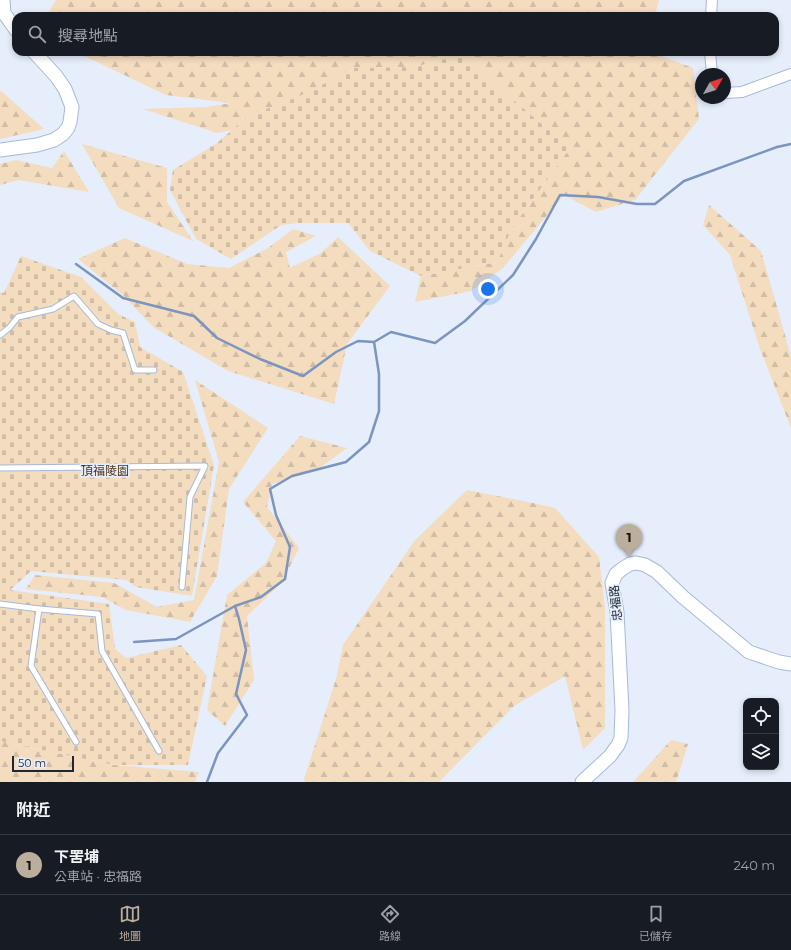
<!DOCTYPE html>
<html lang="zh-TW">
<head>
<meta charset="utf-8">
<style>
	body { margin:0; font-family:Montserrat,"Noto Sans TC",sans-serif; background:#20242c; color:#f1f3f6 }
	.controls { position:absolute; right:12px; bottom:12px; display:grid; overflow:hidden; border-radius:8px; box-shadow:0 2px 6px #0003 }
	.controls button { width:36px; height:36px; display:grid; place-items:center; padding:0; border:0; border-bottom:1px solid #363941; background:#171b24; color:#f1f3f6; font:20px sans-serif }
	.compass { position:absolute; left:695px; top:68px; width:36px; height:36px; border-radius:50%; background:#171b24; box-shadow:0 2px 6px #0003; rotate:51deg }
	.scale { position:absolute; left:12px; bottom:10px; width:62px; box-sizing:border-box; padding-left:4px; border:2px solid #202733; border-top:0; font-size:11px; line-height:14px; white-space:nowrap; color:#202733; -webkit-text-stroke:3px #e6eefb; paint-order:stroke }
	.you { position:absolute; left:488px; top:289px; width:14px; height:14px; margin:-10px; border:3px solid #fff; border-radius:50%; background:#1a73e8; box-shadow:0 0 0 6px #1a73e833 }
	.badge { display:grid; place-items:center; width:26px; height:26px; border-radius:50%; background:#bbae9c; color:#111; font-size:13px; font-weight:700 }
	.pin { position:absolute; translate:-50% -33px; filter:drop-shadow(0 1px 2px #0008) }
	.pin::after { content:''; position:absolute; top:21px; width:14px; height:12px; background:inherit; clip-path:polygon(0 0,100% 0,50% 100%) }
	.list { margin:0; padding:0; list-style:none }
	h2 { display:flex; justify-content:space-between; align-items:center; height:52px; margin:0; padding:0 16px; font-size:17px }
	h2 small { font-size:13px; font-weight:400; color:#9ea1a6 }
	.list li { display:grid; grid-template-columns:26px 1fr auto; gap:12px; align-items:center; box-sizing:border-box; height:60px; padding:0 16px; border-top:1px solid #363941 }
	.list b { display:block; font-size:15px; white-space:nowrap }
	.list p { margin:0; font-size:13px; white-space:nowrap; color:#9ea1a6 }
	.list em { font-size:13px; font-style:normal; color:#9ea1a6 }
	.icon { flex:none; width:22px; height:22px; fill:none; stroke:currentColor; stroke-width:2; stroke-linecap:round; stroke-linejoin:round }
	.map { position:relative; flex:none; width:791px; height:782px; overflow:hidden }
	.search { position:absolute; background:#171b24; box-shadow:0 2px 6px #0003; left:12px; right:12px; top:12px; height:44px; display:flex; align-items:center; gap:10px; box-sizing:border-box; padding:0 14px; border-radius:12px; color:#9ea1a6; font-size:15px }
	.sheet { height:112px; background:#171b24 }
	nav { display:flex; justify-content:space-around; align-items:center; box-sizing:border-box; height:56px; border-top:1px solid #363941; background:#171b24; font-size:11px; color:#9ea1a6 }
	nav a { display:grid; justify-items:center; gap:2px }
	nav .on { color:#bbae9c }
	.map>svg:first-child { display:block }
	.forest { fill:url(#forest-firs) }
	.cemetery { fill:url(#cemetery-stones) }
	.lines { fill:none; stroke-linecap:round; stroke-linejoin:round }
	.stream { stroke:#7b94c0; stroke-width:2.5 }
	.service-casing { stroke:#a7b9d8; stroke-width:7 }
	.minor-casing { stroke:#a7b9d8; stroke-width:12 }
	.tertiary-casing { stroke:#a7b9d8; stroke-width:15 }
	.service { stroke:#fff; stroke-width:5 }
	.minor { stroke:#fff; stroke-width:10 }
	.tertiary { stroke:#fff; stroke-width:13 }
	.labels { text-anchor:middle; stroke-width:3.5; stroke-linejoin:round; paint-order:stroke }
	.park-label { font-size:12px; fill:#4f3613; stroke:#e6eefb }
	.street-label { font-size:12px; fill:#202733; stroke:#e6eefb }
</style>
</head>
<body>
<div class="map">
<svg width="791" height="782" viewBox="0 0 791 782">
	<defs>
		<pattern id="forest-firs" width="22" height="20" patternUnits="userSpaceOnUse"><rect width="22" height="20" fill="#f4dcbf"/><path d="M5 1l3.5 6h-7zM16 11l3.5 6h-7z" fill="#d1bda5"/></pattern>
		<pattern id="cemetery-stones" width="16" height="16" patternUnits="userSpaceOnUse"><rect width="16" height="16" fill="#f4dcbf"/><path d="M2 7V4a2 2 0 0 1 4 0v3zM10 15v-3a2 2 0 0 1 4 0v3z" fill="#d1bda5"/></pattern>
	</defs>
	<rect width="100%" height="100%" fill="#e6eefb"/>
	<g class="forest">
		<polygon points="56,0 659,0 655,16 52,16 49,12"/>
		<polygon points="76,52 651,52 693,68 699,119 635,200 596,212 564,195 503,268 471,291 415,302 421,276 497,262 512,228 570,148 460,55 415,67 355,68 300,96 248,116 232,130 217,133 143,109 206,107 231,103 166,95"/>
		<polygon points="0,90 44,129 0,139"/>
		<polygon points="82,144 167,168 167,202 193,241 119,208"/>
		<polygon points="64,151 89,192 19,180 0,185 0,164 16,160 52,168"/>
		<polygon points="709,205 761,251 791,356 791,428 760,349 730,255 703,225"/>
		<polygon points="293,229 316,236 286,252 290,268 321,253 338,237 390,286 347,344 334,404 228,371 153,327 123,295 78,259 125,238 187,264 229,268 268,248"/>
		<polygon points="195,380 268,428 229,489 217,576 190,622 126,610 102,597 26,589 35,575 114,583 157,607 194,600 219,462"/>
		<polygon points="300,436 347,448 317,470 272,484 267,507 299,548 282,582 247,616 254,680 225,726 207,710 227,595 266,563 276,541 243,502"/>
		<polygon points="467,490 533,503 555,508 599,557 605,608 605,728 583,750 565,676 514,706 439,782 305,782 304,779 336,679 343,645 415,540"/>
		<polygon points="671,740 688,744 676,782 633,782"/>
		<polygon points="0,741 114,765 199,772 195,782 0,782"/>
	</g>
	<g class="cemetery">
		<polygon points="460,55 570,148 512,228 497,262 421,276 370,251 348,223 298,223 281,225 231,259 196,239 170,190 173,170 217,143 248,116 300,96 355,68 415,67"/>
		<polygon points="21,256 81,277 118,314 135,322 140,347 183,372 214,465 192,596 136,587 126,580 31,571 10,590 109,604 115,649 126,658 181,645 207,676 188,765 114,765 0,741 0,292 4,293"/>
	</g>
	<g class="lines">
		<g class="stream">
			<polyline points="76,264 123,298 194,316 217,338 260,359 303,376 336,352 358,341 374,342"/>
			<polyline points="134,642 176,639 235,606"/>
			<polyline points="207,782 218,753 247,715 236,694 246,650 239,619 235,606 261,597 285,579 290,547 276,515 270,489 292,476 346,462 369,442 379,411 379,374 374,342 391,332 435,343 465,321 513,275 536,239 560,195 598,197 637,204 655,204 684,181 777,147 791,144"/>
		</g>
		<defs>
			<g id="service">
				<polyline points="0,335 9,328 18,317 53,309 74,296 98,324 111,330 123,333 135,370 154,370"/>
				<polyline points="0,468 205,466 190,497 182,587"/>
				<polyline points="0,604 39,609 31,666 76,742"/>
				<polyline points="39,609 98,614 102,651 159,751"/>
			</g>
			<g id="minor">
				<polyline points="711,16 712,0"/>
				<polyline points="710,52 712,74"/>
				<polyline points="725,93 742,92 791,74"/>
			</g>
			<g id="tertiary">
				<polyline points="3,0 4,13 16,30"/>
				<polyline points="0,150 37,145 54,140 63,134 68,128 70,122 72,107 65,89 56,76 34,52"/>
				<polyline points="582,782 610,756 618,745 621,738 622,710 617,612 612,583 616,574 622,569 630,564 636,563 645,565 657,572 683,597 749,652 779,662 791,664"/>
			</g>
		</defs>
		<use href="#service" class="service-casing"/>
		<use href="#minor" class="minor-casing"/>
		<use href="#tertiary" class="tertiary-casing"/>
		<use href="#service" class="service"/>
		<use href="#minor" class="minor"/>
		<use href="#tertiary" class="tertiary"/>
	</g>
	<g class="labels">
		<g class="park-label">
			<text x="105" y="475">頂福陵園</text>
		</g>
		<g class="street-label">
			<text transform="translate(616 603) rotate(-96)" y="4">忠福路</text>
		</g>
	</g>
</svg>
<div class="controls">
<button><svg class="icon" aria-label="locate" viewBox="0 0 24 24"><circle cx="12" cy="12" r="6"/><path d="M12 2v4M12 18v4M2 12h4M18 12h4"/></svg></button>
<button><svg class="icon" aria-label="layers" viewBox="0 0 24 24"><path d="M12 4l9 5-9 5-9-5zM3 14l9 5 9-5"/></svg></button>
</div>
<svg class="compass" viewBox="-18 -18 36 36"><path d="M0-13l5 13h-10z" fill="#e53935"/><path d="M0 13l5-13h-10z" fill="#9ea1a6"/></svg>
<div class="scale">50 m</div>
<div class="you"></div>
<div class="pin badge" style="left:629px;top:557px">1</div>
<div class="search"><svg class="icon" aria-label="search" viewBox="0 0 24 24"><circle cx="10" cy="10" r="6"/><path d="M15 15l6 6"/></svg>搜尋地點</div>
</div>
<section class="sheet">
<h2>附近<small></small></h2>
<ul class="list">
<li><span class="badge">1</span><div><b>下罟埔</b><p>公車站 · 忠福路</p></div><em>240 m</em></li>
</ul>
</section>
<nav>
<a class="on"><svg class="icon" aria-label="map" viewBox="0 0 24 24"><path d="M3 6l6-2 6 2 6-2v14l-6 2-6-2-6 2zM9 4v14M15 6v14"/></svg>地圖</a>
<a><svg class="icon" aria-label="directions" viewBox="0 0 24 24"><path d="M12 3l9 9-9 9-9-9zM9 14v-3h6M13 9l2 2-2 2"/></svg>路線</a>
<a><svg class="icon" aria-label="saved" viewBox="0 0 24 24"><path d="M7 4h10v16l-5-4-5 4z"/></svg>已儲存</a>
</nav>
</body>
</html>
